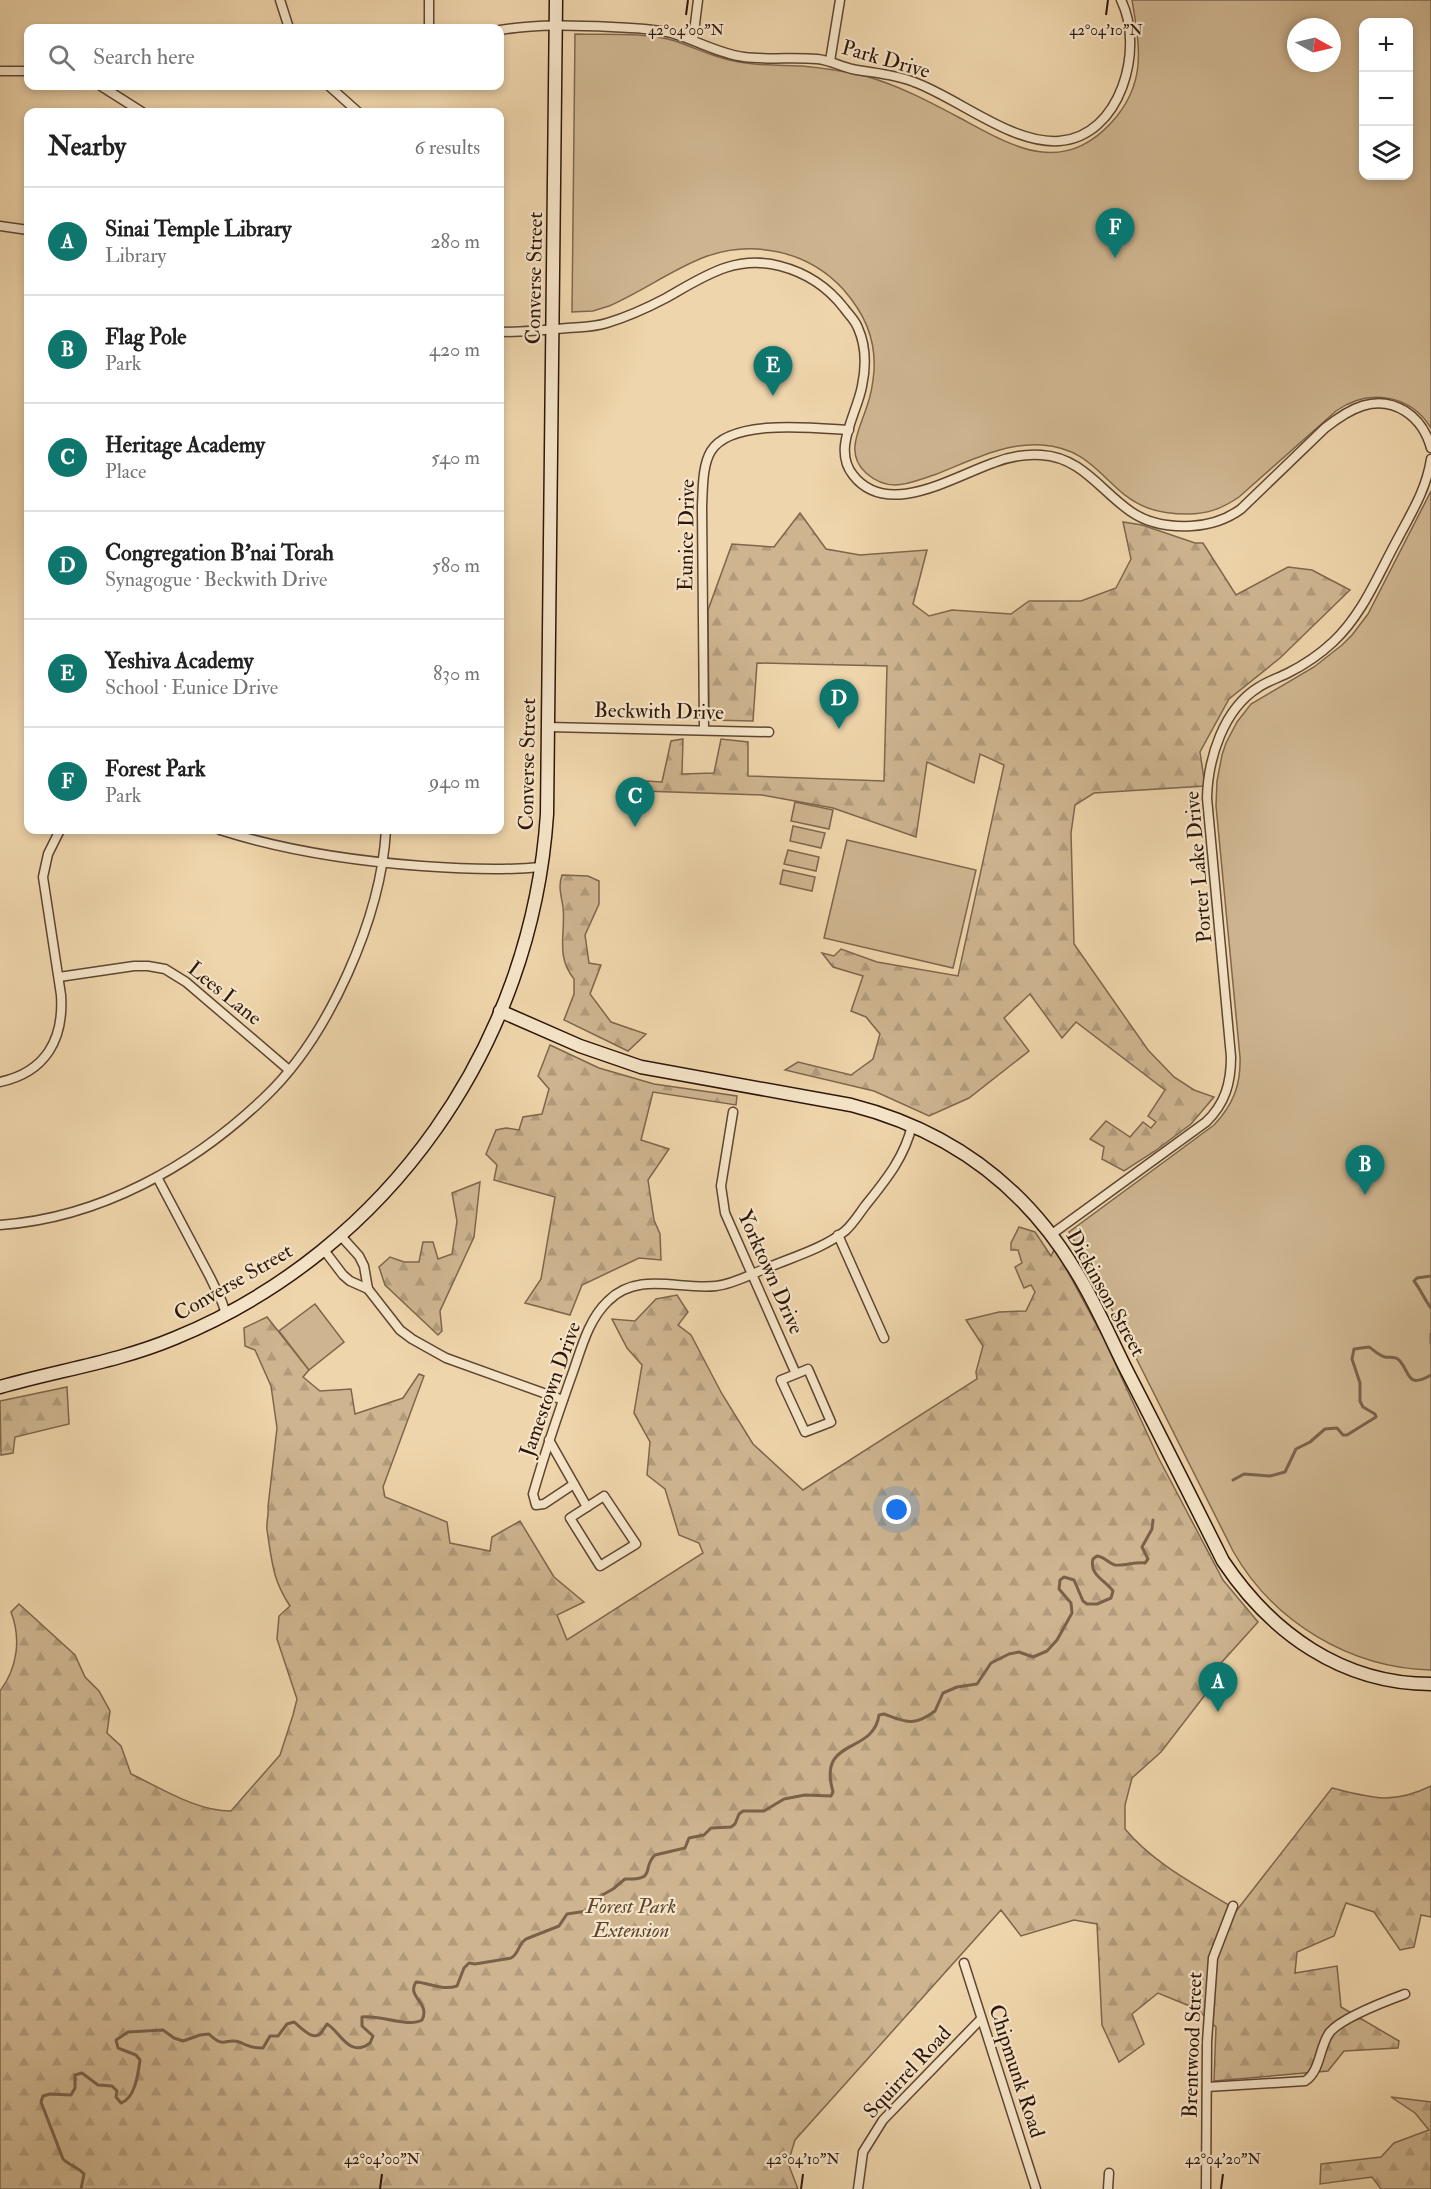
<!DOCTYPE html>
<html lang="en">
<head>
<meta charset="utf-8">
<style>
	body { margin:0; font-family:"IM FELL Double Pica",serif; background:#f6f6f6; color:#222 }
	.controls { position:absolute; right:18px; top:18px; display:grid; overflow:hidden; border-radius:12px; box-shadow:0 3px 9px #0003 }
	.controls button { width:54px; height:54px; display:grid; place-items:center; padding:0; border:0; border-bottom:2px solid #e0e0e0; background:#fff; color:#222; font:30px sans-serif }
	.compass { position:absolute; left:1287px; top:18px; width:54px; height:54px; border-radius:50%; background:#fff; box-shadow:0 3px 9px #0003; rotate:98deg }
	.you { position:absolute; left:897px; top:1510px; width:21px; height:21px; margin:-15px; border:4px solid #fff; border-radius:50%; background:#1a73e8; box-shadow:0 0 0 9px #1a73e833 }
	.badge { display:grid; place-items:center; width:39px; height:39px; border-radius:50%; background:#0f766e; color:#fff; font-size:20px; font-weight:700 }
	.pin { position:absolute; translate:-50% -50px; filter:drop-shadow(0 2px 3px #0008) }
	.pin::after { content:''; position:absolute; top:32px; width:21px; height:18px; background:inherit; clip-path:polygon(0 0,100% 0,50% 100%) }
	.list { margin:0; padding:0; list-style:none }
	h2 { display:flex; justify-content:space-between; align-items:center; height:78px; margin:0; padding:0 24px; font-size:26px }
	h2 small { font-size:20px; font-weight:400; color:#767676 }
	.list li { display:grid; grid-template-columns:39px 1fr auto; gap:18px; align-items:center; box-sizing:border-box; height:108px; padding:0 24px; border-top:2px solid #e0e0e0 }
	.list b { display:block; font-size:22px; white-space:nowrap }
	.list p { margin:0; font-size:20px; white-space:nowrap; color:#767676 }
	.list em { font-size:20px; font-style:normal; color:#767676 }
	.icon { flex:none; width:33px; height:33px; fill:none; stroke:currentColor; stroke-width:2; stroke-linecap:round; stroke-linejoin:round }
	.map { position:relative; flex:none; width:1431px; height:2189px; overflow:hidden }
	.search { position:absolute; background:#fff; box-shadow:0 3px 9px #0003; left:24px; top:24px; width:480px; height:66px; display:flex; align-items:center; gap:15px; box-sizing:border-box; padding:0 21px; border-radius:12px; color:#767676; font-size:22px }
	.panel { position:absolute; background:#fff; box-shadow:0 3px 9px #0003; left:24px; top:108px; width:480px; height:726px; border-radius:12px }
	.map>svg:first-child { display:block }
	.forest { fill:url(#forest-firs); stroke:#7e664d; stroke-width:1.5 }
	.green { fill:#ceb590; stroke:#7e664d; stroke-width:1.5; fill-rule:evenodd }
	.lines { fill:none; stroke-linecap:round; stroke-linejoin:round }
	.stream { stroke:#7a624a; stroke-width:3 }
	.minor-casing { stroke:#5e4632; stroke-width:11 }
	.secondary-casing { stroke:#2d160a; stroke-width:15 }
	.minor { stroke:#f5e4c8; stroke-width:8 }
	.secondary { stroke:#f5e4c8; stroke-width:12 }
	.ticks { fill:none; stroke:#2d160a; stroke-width:2 }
	.labels { text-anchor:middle; stroke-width:4.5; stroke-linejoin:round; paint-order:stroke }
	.street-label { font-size:21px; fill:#2d160a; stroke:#f5e4c8 }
	.park-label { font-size:21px; font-style:italic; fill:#5d4632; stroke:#f5e4c8 }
	.ticks-label { font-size:15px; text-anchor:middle; fill:#2d160a; stroke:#f5e4c8; stroke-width:4.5; stroke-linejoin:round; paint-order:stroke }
</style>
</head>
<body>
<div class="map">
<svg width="1431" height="2189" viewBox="0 0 1431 2189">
	<defs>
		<pattern id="forest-firs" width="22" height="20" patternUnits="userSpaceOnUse" patternTransform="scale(1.5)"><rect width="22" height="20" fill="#ceb590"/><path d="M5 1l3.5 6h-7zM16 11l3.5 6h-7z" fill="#b19b7b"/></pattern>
	</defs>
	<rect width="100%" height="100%" fill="#efd5ab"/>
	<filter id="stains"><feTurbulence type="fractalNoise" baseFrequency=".00333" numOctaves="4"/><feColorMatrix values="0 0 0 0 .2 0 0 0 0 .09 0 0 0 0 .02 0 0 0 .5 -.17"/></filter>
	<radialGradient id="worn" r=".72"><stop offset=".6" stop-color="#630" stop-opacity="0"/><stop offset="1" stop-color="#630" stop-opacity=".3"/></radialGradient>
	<g class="forest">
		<polygon points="800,513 826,549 860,555 927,550 913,604 929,616 952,610 1011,614 1029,601 1081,601 1116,588 1131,559 1123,522 1142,525 1195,543 1203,543 1236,595 1288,567 1312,570 1350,590 1280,658 1229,699 1200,752 1205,786 1094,793 1075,805 1071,833 1074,944 1148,1050 1174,1077 1194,1090 1214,1097 1191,1124 1155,1151 1124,1171 1102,1159 1104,1147 1090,1139 1106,1121 1130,1137 1143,1122 1151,1128 1156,1122 1148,1116 1165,1090 1076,1022 1062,1038 1030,994 1004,1018 1029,1051 969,1098 929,1116 874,1091 785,1070 798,1062 851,1075 873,1059 880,1034 866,1017 851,1011 863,976 833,967 822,953 834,956 841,949 877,962 958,976 1004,765 980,754 974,783 927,762 916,837 833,808 762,795 642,791 646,781 662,782 671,741 683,739 682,774 714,773 721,739 748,742 748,776 884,781 887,666 757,663 753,721 709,720 708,610 732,544 774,547"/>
		<path d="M562 875 588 876 599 881V904L585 935 589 963 601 965 590 994 611 1022 646 1034 628 1051 564 1020 574 994V979C555 956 566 933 563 907 561 894 558 887 562 875Z"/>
		<polygon points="550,1045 599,1068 654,1084 737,1096 736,1105 653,1092 641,1140 669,1149 648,1180 654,1220 660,1234 661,1260 639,1258 582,1285 570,1315 525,1303 541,1279 555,1197 494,1180 497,1165 486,1154 496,1130 506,1128 519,1130 523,1117 542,1114 549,1089 538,1076"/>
		<polygon points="480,1182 474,1237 440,1311 442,1331 438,1335 385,1285 379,1267 390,1257 404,1262 419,1262 423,1242 433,1242 438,1259 452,1254 457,1221 452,1193"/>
		<path d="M1019 1227 1035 1232 1051 1256 1055 1248 1103 1337 1158 1457 1223 1580 1258 1622 1213 1672 1215 1682 1161 1752 1132 1778 1125 1805V1829C1154 1864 1198 1886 1237 1910L1332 1788C1371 1798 1393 1805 1431 1786V1917L1421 1915 1414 1947 1400 1950 1374 1912 1346 1903 1334 1936 1297 1952 1295 1973 1337 1966 1341 2007 1399 2041 1398 2048 1344 2051 1328 2071 1214 2081 1216 2027 1197 2009 1158 1993 1132 2014 1144 2044 1119 2062 1102 2025 1097 1924 1074 1920 1021 1936 1001 1910 795 2140 788 2163 798 2189H0V1691C18 1667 21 1638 11 1612L19 1604 75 1655 85 1677 99 1691 110 1711 107 1733 121 1746 131 1774C161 1788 196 1811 231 1811L280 1755 293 1715 297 1699 277 1639 279 1616 290 1606C272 1579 272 1561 267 1530 266 1522 269 1516 268 1507L277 1428 271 1386 255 1350 245 1346 244 1328 267 1317 309 1370 303 1377 320 1391 351 1389 355 1414 403 1398 419 1374 424 1376 383 1487 385 1497 447 1522 450 1543 490 1551 492 1537 520 1521 554 1577 584 1602 557 1615 567 1640 703 1553 699 1543 679 1535 665 1489 647 1475 650 1442 634 1413 642 1365 627 1348 612 1319 635 1321 656 1299 677 1295 688 1312 678 1325 691 1335 722 1394 753 1444 803 1490 977 1379 976 1372 983 1346 966 1320 999 1312 1026 1311 1035 1292 1031 1285 1024 1288 1015 1267 1022 1263 1018 1250H1011V1243Z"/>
		<polygon points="67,1387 69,1424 15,1437 13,1453 1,1455 0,1401"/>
		<polygon points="1391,2097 1431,2102 1431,2189 1381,2189 1372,2177 1320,2184 1321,2164 1381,2157 1394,2143 1429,2130 1415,2113"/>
	</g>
	<g class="green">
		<path d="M1132 0H1431V428C1410 394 1368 388 1336 411L1239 497C1223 508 1208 514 1188 514 1175 514 1161 513 1148 508 1105 492 1098 449 1042 445 1005 442 968 462 934 475 921 479 908 485 895 485 884 485 874 480 866 473 844 453 860 429 867 406 871 395 873 383 874 371 876 338 864 313 843 289 807 250 751 239 702 258 670 271 641 292 609 306L593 311 572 312 575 34C608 35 643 32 675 41 696 48 716 59 739 62 760 66 781 65 802 66 823 68 844 71 865 76 898 85 930 102 960 118 1012 146 1061 177 1111 123 1147 84 1140 48 1132 0ZM1408 22V176H1364V22ZM1296 27H1332V63H1296Z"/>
		<path d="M1431 491V1670C1350 1668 1273 1622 1233 1551L1097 1280 1069 1232 1214 1125C1233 1105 1241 1085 1240 1057L1216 806 1217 781 1222 755 1226 743 1237 722 1251 704 1314 667 1342 645 1352 635 1368 614Z"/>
		<polygon points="795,802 833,810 829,829 791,821"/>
		<polygon points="793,826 825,833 821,848 790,841"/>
		<polygon points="847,840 976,870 953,968 824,938"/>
		<polygon points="788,850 819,857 816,871 784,864"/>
		<polygon points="783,870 815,877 812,891 780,884"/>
		<polygon points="315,1304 344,1342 309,1370 279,1331"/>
	</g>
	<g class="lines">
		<g class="stream">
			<path d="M1431 1276 1417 1278 1414 1281C1421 1290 1424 1299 1431 1308"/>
			<polyline points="1431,1334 1431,1343"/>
			<path d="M1233 1480 1244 1474 1270 1476 1285 1472 1296 1449 1310 1442 1325 1429 1337 1428 1343 1435H1347L1376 1417 1375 1414 1363 1407 1360 1401V1383L1352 1359 1354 1349 1369 1347C1374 1350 1378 1355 1385 1357 1390 1358 1395 1356 1399 1360 1411 1373 1406 1389 1431 1375"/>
			<path d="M81 2189 84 2174C78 2167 70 2166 63 2159L41 2102 43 2096 50 2094 71 2095 75 2088V2075L82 2073 98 2085 112 2086 117 2091 116 2097 121 2103C135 2098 138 2075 140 2060L136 2055 118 2048 116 2040 128 2032 163 2030 174 2038 183 2041 200 2035 209 2034C225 2050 226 2037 239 2042 247 2045 253 2049 263 2048L270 2036H278L287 2024 294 2022C301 2027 313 2042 321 2033 323 2030 325 2027 327 2024 340 2031 349 2059 370 2043L373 2036 362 2026V2017C378 2014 408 2028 422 2020 431 2003 406 1997 416 1982 430 1983 442 1991 457 1986L464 1968 469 1963 475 1964 511 1958C519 1954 518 1944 526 1939L559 1926 567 1914 587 1911 595 1899 613 1889 625 1879C658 1880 641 1868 655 1855L685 1848 689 1838 704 1835 711 1828 731 1827 735 1824 739 1814 743 1811H764L784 1799 805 1795 831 1796 833 1792C817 1736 873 1756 879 1715L884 1714C906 1722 914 1727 935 1711L943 1693 957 1687 977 1684 991 1663 1009 1654 1019 1652 1033 1657 1047 1651 1057 1640 1072 1613 1071 1603 1059 1589 1060 1580 1064 1577 1074 1580 1083 1601 1087 1604H1097L1111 1598 1113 1591C1105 1580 1089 1575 1093 1559L1097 1556C1105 1557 1108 1563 1115 1565 1120 1566 1136 1562 1145 1563L1148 1559 1142 1547 1152 1529 1153 1520"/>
		</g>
		<defs>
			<g id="minor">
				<polyline points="280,0 289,28"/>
				<polyline points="429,28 429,0"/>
				<path d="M500 30C538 24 573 25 612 27 632 28 652 28 671 33 696 40 719 54 744 57 769 60 793 57 817 59 829 60 840 66 852 69 872 73 894 74 914 82 958 98 1011 144 1059 141 1121 137 1145 48 1121 0"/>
				<polyline points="693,40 698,0"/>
				<polyline points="830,61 840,0"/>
				<polyline points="0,71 28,71"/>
				<polyline points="101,86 142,112"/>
				<polyline points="329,86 358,112"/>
				<polyline points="0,226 28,230"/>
				<path d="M500 332C523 332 545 330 568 328 581 327 595 327 607 323 627 317 647 308 666 298 703 277 735 254 780 266 807 273 827 286 844 308 849 315 855 320 858 328 866 346 866 367 862 386 857 414 832 449 853 475 887 519 953 477 993 463 1008 457 1025 454 1041 455 1081 457 1100 490 1130 511 1148 524 1169 527 1191 526 1209 525 1226 520 1241 509L1325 428C1349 409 1376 393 1405 411 1419 420 1427 433 1431 448"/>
				<polyline points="548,727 769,732"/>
				<path d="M704 730 702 506C703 489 702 466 711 451 731 418 815 428 849 430"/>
				<path d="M220 830C286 851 354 861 422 866 462 869 501 871 541 867"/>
				<polyline points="59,977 134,966 148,966 165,969 186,982 289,1070"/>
				<path d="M0 1082C46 1072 64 1039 61 995L43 877 48 854 60 830"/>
				<polyline points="733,1112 721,1186 725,1213 796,1374 808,1369 831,1422 805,1432 781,1380 796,1374"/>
				<polyline points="157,1177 210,1277 222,1302 226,1314"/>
				<path d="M0 1225C100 1218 193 1166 265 1097 329 1036 381 918 386 830"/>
				<path d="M1052 1234 1206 1122C1225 1104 1231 1083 1231 1057L1207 798C1208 759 1223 709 1259 687 1268 681 1278 678 1288 673 1304 665 1319 655 1333 642 1362 615 1377 577 1396 542 1410 515 1426 491 1431 459"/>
				<polyline points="838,1235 884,1338"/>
				<polyline points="341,1236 359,1256 364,1266 368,1289 400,1330 412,1339 446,1358 563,1400"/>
				<polyline points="324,1250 343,1275 350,1281 368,1289"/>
				<polyline points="549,1440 587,1507"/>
				<path d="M574 1484 544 1504 536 1505 533 1494C545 1452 559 1411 574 1369 582 1346 589 1319 608 1301 638 1271 679 1290 716 1286 734 1284 751 1274 767 1268 793 1257 824 1248 845 1231 853 1224 859 1214 865 1206 885 1181 905 1157 912 1125"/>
				<polygon points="604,1496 636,1544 600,1566 570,1518"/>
				<polyline points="964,1963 1036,2189"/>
				<path d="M1207 2087 1305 2081C1321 2071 1319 2046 1330 2032 1343 2017 1386 2001 1405 1994"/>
				<polyline points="858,2189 863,2152 883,2120 981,2019"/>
				<polyline points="1108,2189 1109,2173"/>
				<polyline points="1206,2189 1207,2042 1213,1958 1233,1906"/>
			</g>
			<g id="secondary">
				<path d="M500 1011 580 1046 641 1067 851 1105C949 1130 1023 1184 1075 1270 1096 1303 1111 1340 1129 1375 1161 1437 1192 1499 1223 1561 1271 1633 1342 1684 1431 1684"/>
				<path d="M0 1387C59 1370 118 1362 175 1338 389 1250 532 1044 547 814L556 0"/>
			</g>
		</defs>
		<use href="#minor" class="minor-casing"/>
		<use href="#secondary" class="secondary-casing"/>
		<use href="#minor" class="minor"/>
		<use href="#secondary" class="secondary"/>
	</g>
	<path class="ticks" d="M686 15 688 0M1106 15 1108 0M380 2189 382 2174M801 2189 803 2174M1221 2189 1223 2174"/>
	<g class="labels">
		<g class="street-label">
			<text transform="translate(886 59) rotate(16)" y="7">Park Drive</text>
			<text transform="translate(534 278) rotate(-89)" y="7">Converse Street</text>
			<text transform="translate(686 535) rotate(-89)" y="7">Eunice Drive</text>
			<text transform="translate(659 711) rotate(1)" y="7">Beckwith Drive</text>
			<text transform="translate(527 764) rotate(-89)" y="7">Converse Street</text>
			<text transform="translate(1198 867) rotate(-95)" y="7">Porter Lake Drive</text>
			<text transform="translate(225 993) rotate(39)" y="7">Lees Lane</text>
			<text transform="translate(771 1272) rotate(66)" y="7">Yorktown Drive</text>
			<text transform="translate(233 1282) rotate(-30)" y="7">Converse Street</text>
			<text transform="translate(1106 1293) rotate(61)" y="7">Dickinson Street</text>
			<text transform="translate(550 1389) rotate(-70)" y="7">Jamestown Drive</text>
			<text transform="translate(1192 2045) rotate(-88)" y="7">Brentwood Street</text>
			<text transform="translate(1017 2071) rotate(72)" y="7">Chipmunk Road</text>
			<text transform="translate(907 2072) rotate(-47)" y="7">Squirrel Road</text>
		</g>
		<g class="park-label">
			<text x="631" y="1913">Forest Park<tspan x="631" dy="24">Extension</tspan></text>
		</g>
	</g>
	<g class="ticks-label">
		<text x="686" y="35">42°04'00"N</text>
		<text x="1106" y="35">42°04'10"N</text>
		<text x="382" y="2164">42°04'00"N</text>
		<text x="803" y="2164">42°04'10"N</text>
		<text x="1223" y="2164">42°04'20"N</text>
	</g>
	<rect width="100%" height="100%" filter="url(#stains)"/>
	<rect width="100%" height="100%" fill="url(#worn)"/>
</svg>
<div class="controls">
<button>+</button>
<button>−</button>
<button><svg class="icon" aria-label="layers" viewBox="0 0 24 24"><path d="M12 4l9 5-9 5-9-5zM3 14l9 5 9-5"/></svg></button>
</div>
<svg class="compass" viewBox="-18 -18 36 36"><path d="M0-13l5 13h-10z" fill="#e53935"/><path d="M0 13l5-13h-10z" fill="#767676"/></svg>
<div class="you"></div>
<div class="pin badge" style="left:1218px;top:1712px">A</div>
<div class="pin badge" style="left:1365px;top:1195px">B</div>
<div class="pin badge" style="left:635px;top:827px">C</div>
<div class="pin badge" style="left:839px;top:729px">D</div>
<div class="pin badge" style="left:773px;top:396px">E</div>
<div class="pin badge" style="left:1115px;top:258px">F</div>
<div class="search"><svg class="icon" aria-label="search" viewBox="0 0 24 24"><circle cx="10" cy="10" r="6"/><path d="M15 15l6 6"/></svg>Search here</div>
<section class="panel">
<h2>Nearby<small>6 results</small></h2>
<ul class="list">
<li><span class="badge">A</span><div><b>Sinai Temple Library</b><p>Library</p></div><em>280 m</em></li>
<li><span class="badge">B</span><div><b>Flag Pole</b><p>Park</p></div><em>420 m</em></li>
<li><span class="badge">C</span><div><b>Heritage Academy</b><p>Place</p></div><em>540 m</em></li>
<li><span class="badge">D</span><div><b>Congregation B'nai Torah</b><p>Synagogue · Beckwith Drive</p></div><em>580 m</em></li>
<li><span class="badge">E</span><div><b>Yeshiva Academy</b><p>School · Eunice Drive</p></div><em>830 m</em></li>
<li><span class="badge">F</span><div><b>Forest Park</b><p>Park</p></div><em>940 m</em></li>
</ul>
</section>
</div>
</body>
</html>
